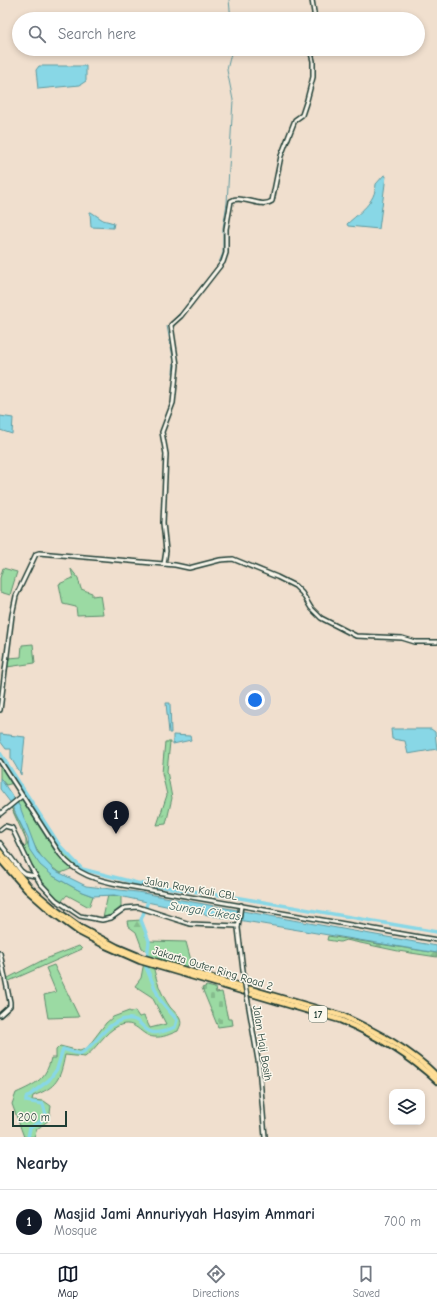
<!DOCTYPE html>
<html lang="en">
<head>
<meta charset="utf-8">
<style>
	body { margin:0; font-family:"Comic Neue",sans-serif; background:#f6f6f7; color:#1f2937 }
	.controls { position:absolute; right:12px; bottom:12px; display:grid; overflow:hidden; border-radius:8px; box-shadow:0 2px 6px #0003 }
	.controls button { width:36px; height:36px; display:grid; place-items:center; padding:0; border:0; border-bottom:1px solid #e0e1e3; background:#fff; color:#1f2937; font:20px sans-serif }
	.scale { position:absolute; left:12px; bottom:10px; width:55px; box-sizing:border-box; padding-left:4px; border:2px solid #1f3d34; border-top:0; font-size:11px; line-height:14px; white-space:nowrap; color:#1f3d34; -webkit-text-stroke:3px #fbf7ec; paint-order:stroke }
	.you { position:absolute; left:255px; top:700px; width:14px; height:14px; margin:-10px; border:3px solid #fff; border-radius:50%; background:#1a73e8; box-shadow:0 0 0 6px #1a73e833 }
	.badge { display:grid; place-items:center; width:26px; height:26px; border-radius:50%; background:#111827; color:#fff; font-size:13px; font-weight:700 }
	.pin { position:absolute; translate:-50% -33px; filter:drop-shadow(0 1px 2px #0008) }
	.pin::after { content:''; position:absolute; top:21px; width:14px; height:12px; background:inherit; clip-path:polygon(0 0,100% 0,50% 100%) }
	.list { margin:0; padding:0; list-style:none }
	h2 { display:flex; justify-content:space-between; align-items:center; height:52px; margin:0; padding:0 16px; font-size:17px }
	h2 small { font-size:13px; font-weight:400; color:#747a83 }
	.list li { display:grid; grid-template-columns:26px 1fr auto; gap:12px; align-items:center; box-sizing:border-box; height:64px; padding:0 16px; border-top:1px solid #e0e1e3 }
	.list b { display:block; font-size:15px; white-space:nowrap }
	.list p { margin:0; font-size:13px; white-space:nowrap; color:#747a83 }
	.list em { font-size:13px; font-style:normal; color:#747a83 }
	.icon { flex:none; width:22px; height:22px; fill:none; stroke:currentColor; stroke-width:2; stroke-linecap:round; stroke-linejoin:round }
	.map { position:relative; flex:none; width:437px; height:1137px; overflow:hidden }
	.search { position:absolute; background:#fff; box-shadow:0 2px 6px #0003; left:12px; right:12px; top:12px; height:44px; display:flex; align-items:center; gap:10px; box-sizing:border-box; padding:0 14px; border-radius:22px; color:#747a83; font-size:15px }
	.sheet { height:116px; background:#fff }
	nav { display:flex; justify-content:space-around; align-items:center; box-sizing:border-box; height:56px; border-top:1px solid #e0e1e3; background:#fff; font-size:11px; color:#747a83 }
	nav a { display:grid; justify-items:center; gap:2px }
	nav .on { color:#111827 }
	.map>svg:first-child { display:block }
	.grass { fill:#9bdaa3; stroke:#5d8c6c }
	.forest { fill:url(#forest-firs); stroke:#5d8c6c }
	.cemetery { fill:url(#cemetery-stones); stroke:#5d8c6c }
	.park { fill:url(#park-tufts); stroke:#5d8c6c }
	.water { fill:#88d7e6; stroke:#5e999f }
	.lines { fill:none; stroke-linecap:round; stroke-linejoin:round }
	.stream { stroke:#5e999f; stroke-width:1 }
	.river { stroke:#88d7e6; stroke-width:3.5 }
	.secondary-casing { stroke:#1f3d34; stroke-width:6 }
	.highway-casing { stroke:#1f3d34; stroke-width:8 }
	.secondary { stroke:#fbf7ec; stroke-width:3 }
	.highway { stroke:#fedd96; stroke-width:4.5 }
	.secondary-bridge-casing { stroke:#1f3d34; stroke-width:6; stroke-linecap:butt }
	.secondary-bridge { stroke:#fbf7ec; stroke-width:3 }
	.labels { text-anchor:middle; stroke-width:3; stroke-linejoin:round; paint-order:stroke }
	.shield { fill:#fbf7ec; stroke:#61756b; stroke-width:1 }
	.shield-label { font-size:10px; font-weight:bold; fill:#1f3d34 }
	.street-label { font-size:11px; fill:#1f3d34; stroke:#fbf7ec }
	.water-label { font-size:12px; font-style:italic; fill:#345c58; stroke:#fbf7ec }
</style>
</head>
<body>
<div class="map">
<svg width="437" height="1137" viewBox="0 0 437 1137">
	<defs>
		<pattern id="forest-firs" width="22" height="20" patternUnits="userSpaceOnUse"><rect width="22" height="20" fill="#9bdaa3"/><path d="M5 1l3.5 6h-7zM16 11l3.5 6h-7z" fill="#85bc8d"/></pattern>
		<pattern id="cemetery-stones" width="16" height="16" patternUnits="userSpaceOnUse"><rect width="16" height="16" fill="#9bdaa3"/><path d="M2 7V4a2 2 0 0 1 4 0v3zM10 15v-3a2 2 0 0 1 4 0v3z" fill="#85bc8d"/></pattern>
		<pattern id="park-tufts" width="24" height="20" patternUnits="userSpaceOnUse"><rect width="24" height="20" fill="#9bdaa3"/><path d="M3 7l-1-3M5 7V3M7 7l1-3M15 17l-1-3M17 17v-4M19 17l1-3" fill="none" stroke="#85bc8d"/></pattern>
	</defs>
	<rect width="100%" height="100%" fill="#f0dfce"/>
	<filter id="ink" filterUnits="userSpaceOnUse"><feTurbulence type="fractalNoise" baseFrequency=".025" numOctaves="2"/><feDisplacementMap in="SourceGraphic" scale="8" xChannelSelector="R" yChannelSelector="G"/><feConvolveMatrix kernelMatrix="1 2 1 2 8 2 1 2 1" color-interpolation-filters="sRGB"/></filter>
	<g filter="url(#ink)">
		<g class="grass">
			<polygon points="3,568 17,572 10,595 0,592 0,578"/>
			<polygon points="71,569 78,578 81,589 92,593 92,596 100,595 103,614 77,615 76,607 63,604 59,584 73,578"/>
			<polygon points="33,644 35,663 7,667 9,658 21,657 22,645"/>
			<polygon points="0,761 14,783 6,785 0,778"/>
			<path d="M26 795 58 843 78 866 61 873C34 860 27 827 17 801Z"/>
			<polygon points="10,805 22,827 29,849 53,876 82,892 93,896 89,907 67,895 60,903 35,876 23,848 26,846 26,840"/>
			<polygon points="108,895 121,896 121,907 111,915 103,918"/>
			<polygon points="149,941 186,942 192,964 186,966 183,969 147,958"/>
			<polygon points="79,946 82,949 7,982 6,979 43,960"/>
			<path d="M144 962 153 965C156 980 161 994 170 1007 173 1011 178 1014 180 1019 182 1024 180 1026 178 1031 170 1034 163 1038 154 1037 140 1036 136 1018 118 1026 104 1033 97 1048 85 1057L65 1055C60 1080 57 1087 33 1096L32 1100 44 1101 51 1106 49 1120 37 1129 34 1137H24L12 1104 16 1093C36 1084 46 1079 51 1058H56V1050L60 1046 80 1051 87 1048 106 1023 113 1017 129 1011 131 1012 135 1011 139 1017 144 1016 150 1028 166 1024 152 997 135 986 141 978Z"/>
			<polygon points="54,965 79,1017 48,1018 44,995 56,992 46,968"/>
		</g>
		<g class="forest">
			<polygon points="141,920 149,941 147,951 142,948 136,932 128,926 127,921"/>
			<polygon points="328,936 437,953 437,957 398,951 346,940 340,942 327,940"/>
		</g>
		<polygon class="cemetery" points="207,986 215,988 216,993 222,992 228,1019 232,1019 233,1025 218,1027 202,988"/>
		<polygon class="park" points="165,742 170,742 167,771 172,798 166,824 157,825 167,795 162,773"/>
		<g class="water">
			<polygon points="39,66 86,66 86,81 80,85 38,89 36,70"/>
			<path d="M384 175 386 176 379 229 348 226 347 224C360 212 375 203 376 184Z"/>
			<polygon points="90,212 91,212 103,220 114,223 113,228 91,227"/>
			<polygon points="0,416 13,418 12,434 0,430"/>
			<polygon points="166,703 170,703 171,733 169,733"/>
			<polygon points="391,729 431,729 435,732 437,749 408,754 405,741 392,739"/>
			<polygon points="0,734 25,737 21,775 11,758 11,749 6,749 0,741"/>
			<polygon points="173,735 190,736 191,740 173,744"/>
			<polygon points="0,778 20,807 37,852 54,870 86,886 137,892 437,946 437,953 208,915 114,895 93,896 82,892 53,876 40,865 29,849 28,839 10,802 0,789"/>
		</g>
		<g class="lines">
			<g class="stream">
				<polyline points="229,0 231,19"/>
				<polyline points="173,373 174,362 167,326 181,312 218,265 223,253 223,228 227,203 233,100 227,70 232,49"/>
			</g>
			<g class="river">
				<polyline points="0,753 60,846 82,869 137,883 240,898 437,932"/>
				<polyline points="147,958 149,941 141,920 148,901"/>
				<path d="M28 1137 30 1128 41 1121 46 1115 43 1104 26 1101V1098L49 1080 57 1069 63 1049 80 1054C96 1046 105 1022 126 1019 148 1016 138 1044 175 1027L177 1020 160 1000 146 967"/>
			</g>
			<defs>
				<g id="secondary">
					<polyline points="312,0 315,19"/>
					<path d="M164 564 166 551 163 523 166 454 162 432 173 403 177 365 171 325 181 316 223 262 226 253V229L231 201C242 194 261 209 272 201L281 156 295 120 302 115 307 100 313 77V61L310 49"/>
					<polyline points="0,710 12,615 16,596 36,554 39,553 175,565 189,568 220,560 233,559 277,577 295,586 302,593 311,608 321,618 356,636 402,638 415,642 437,642"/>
					<path d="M0 761 60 854C76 875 97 880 122 885L437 940"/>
					<polyline points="0,814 22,796"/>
					<polyline points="0,830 5,826 12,828 30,866 40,883 56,900 80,916 102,920 111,918 125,908 138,907 190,924 238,926"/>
					<polyline points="0,843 21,871 25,874 35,876"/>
					<polyline points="241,905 238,928 244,979"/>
					<polyline points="0,953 10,1002 10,1006 0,1015"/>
					<polyline points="248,1002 259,1066 265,1137"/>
				</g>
				<g id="highway">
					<path d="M0 852 30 888 56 910 81 928 117 947 141 957 343 1016C377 1032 410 1049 437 1076"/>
					<path d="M0 859 27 890 53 913 79 932 106 946 140 961 340 1020C376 1035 409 1055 437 1081"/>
				</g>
			</defs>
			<use href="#secondary" class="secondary-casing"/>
			<use href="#highway" class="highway-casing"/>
			<use href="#secondary" class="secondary"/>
			<use href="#highway" class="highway"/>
			<defs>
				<polyline id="secondary-bridge" points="244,979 248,1002"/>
			</defs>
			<use href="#secondary-bridge" class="secondary-bridge-casing"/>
			<use href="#secondary-bridge" class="secondary-bridge"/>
		</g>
	</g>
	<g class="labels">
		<rect class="shield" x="309" y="1006" width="18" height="16" rx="3"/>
		<g class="shield-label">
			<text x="318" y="1018">17</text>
		</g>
		<g class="street-label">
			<text transform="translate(191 888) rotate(10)" y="4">Jalan Raya Kali CBL</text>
			<text transform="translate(213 968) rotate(17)" y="4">Jakarta Outer Ring Road 2</text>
			<text transform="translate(263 1043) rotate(81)" y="4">Jalan Haji Bosih</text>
		</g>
		<g class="water-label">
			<text transform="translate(205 911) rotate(9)" y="4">Sungai Cikeas</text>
		</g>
	</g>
</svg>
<div class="controls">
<button><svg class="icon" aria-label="layers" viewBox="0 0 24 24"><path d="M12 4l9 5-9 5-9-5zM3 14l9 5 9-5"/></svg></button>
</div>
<div class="scale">200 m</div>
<div class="you"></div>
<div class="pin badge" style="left:116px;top:834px">1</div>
<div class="search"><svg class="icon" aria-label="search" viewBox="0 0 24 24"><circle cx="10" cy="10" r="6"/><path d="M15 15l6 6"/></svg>Search here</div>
</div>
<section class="sheet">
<h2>Nearby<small></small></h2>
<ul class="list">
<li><span class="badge">1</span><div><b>Masjid Jami Annuriyyah Hasyim Ammari</b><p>Mosque</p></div><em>700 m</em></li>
</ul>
</section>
<nav>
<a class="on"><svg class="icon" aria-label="map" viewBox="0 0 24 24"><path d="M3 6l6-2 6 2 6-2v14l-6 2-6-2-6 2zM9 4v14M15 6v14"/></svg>Map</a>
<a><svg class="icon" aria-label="directions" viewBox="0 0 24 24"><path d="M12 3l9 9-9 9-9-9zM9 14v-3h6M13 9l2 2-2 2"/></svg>Directions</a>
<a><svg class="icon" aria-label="saved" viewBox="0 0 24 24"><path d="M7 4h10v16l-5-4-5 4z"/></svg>Saved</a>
</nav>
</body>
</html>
